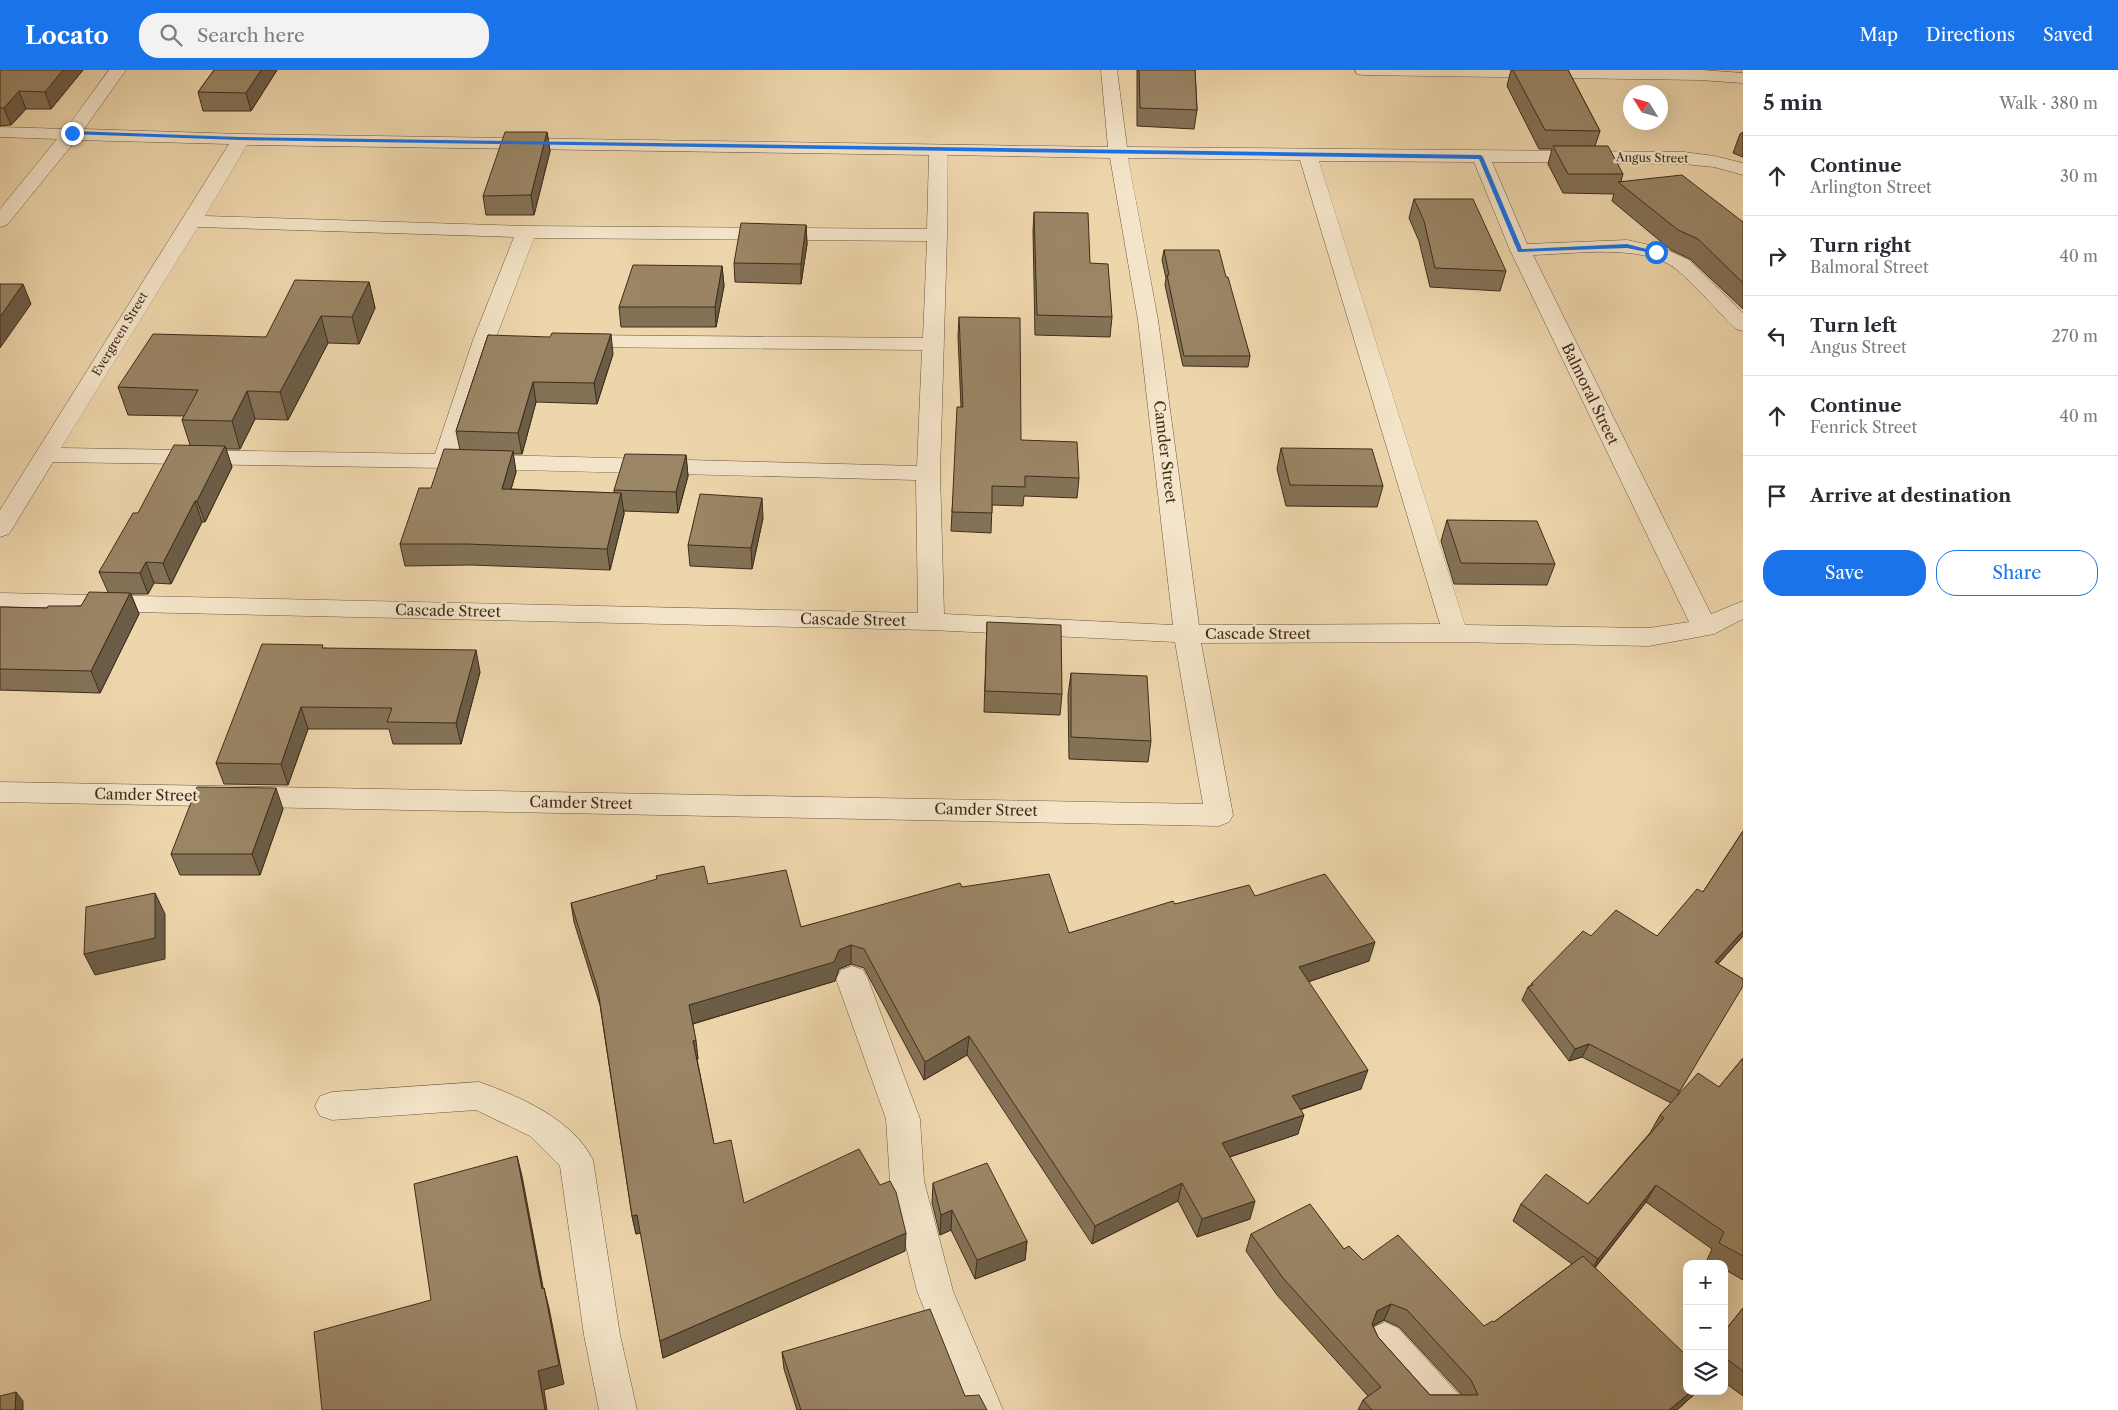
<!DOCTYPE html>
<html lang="en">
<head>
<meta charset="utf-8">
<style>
	body { margin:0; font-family:"Libre Caslon Text",serif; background:#f2f2f3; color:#2b2b33 }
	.controls { position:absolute; right:15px; bottom:15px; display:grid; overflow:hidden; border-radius:10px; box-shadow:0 5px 20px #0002 }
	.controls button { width:45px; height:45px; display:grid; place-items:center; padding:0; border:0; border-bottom:1px solid #e1e1e2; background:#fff; color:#2b2b33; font:25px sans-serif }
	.compass { position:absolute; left:1623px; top:15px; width:45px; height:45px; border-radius:50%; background:#fff; box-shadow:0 5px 20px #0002; rotate:307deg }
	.stop { position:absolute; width:15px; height:15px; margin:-11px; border:4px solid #1a73e8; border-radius:50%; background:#fff }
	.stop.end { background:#1a73e8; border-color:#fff; box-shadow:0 1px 5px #0008 }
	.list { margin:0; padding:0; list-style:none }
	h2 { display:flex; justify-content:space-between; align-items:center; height:65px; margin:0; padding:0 20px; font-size:21px }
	h2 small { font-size:16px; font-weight:400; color:#7c7c81 }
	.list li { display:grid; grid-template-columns:32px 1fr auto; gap:15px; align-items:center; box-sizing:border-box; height:80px; padding:0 20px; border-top:1px solid #e1e1e2 }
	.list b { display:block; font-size:19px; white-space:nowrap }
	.list p { margin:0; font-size:16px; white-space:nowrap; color:#7c7c81 }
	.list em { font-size:16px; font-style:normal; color:#7c7c81 }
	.actions { display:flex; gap:10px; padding:15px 20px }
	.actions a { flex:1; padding:11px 0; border:1px solid #1a73e8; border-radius:20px; text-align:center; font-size:18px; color:#1a73e8 }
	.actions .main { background:#1a73e8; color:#fff }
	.icon { flex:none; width:28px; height:28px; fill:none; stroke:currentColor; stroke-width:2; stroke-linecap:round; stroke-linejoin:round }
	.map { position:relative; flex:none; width:1743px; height:1340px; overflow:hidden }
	header { display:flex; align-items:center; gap:30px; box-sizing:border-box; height:70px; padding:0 25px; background:#1a73e8; color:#fff }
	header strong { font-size:24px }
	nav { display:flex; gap:28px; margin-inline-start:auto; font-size:18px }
	.search { width:350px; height:45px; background:#f2f2f3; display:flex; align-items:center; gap:12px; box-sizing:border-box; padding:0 18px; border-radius:20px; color:#7c7c81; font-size:19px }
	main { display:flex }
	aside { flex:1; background:#fff }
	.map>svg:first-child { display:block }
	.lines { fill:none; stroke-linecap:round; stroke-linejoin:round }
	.minor-casing { stroke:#6b573e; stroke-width:1 }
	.minor { fill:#f4e4c9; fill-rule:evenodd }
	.wall { fill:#847257; stroke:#3f2d19; fill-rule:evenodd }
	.shaded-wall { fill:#6c5d47; stroke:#3f2d19 }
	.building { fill:#9a8565; stroke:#3f2d19; fill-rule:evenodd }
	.route { fill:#1a73e8 }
	.labels { text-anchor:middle; stroke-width:4.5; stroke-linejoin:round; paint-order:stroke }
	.far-street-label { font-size:12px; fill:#3f2d19; stroke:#f4e4c9 }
	.street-label { font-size:15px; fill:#3f2d19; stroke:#f4e4c9 }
</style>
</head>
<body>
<header>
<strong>Locato</strong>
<div class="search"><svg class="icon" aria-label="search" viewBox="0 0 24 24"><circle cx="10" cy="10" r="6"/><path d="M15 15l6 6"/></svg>Search here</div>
<nav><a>Map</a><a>Directions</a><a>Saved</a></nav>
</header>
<main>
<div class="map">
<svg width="1743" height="1340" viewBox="0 0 1743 1340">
	<rect width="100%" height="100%" fill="#eed6ac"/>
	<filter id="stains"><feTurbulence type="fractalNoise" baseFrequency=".004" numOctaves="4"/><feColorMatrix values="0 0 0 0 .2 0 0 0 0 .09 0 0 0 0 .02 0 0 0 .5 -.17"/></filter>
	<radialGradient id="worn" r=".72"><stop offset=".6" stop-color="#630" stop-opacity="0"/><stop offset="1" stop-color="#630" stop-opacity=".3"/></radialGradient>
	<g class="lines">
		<defs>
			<g id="minor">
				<path d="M109 0H126L84 59 241 64 1108 77 1101 0H1117L1127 77 1684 82 1714 86 1743 93V105L1714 97 1684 94 1492 92 1527 174 1627 170 1663 178 1689 190 1743 243V261L1736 259C1716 240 1697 216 1676 199 1643 173 1573 184 1533 185L1711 544 1743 531V549L1714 564 1649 576 1455 572 1201 573 1233 745 1229 752 1219 756 0 732V712L1203 734 1175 572 931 560 0 539V523L918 543 916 410 444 398 53 392 9 464 0 467V440L229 74 76 70 7 155 0 157V139L57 69 0 67V57L66 59ZM247 75 929 85 927 159 526 156 205 146ZM947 85 1110 88 1138 250 1173 555 944 544 940 403 947 165ZM1128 88 1300 90 1440 554 1199 555 1158 250ZM1319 91 1474 92 1510 180 1689 552 1649 558 1465 555ZM198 157 514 167 473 270 435 384 61 378ZM534 168 927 171 923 268 576 265 568 266 565 271 568 276 576 277 922 280 917 396 458 384 495 270Z"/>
				<polygon points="1355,0 1702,0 1743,3 1743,13 1700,10 1363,5 1357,4"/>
				<polygon points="852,896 863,900 868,909 920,1049 924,1111 953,1221 1003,1340 965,1340 917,1221 890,1111 886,1049 836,909 841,900"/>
				<path d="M479 1012C519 1026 574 1050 593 1090L620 1265 637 1340H599L584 1265 560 1096 530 1066 476 1040 332 1050 320 1046 315 1036 320 1026 332 1022Z"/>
				<polygon points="1385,1252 1398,1258 1461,1327 1467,1340 1423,1340 1372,1282 1367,1270 1372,1258"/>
			</g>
		</defs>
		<use href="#minor" class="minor-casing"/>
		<use href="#minor" class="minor"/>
	</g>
	<g class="wall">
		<polygon points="0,0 83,0 51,39 26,39 11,55 0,56"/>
		<polygon points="214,0 277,0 251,41 203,41 198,22"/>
		<polygon points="1137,0 1195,0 1197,40 1194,59 1137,56"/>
		<polygon points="1511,0 1568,0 1600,61 1595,76 1623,104 1621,111 1743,152 1743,239 1690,189 1671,180 1612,131 1614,124 1563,123 1548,94 1552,79 1539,79 1507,16"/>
		<polygon points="547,62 550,81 534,145 486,145 483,126"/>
		<polygon points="1743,62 1743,87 1733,83 1740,64"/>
		<polygon points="1414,129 1506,201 1500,221 1430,217 1419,171 1409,148"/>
		<polygon points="1034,142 1090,193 1112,247 1110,267 1035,265 1033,161"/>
		<polygon points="806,155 807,174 801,214 735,212 734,193"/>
		<polygon points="1164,180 1226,207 1250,286 1248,297 1183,296 1165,215 1166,208 1162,190"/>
		<polygon points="722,196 724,216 716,257 621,257 619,237"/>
		<polygon points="369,212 375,238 359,274 328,273 288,350 255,349 240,379 226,379 232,397 205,452 202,452 171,514 154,513 148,524 131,524 139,544 100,623 0,620 0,537 47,538 81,536 108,522 99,502 138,443 190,375 182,350 184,346 128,345 118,317 266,267"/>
		<polygon points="959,247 1021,370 1079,408 1077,428 1024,426 1023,436 992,435 991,463 951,461 952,442 961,337 958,266"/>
		<polygon points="488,265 613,284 597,334 536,332 522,384 513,384 516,402 511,419 614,423 614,420 686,385 688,406 678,443 624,441 624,444 610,500 471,495 405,496 400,474 431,418 460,380 456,361"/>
		<polygon points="1281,378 1383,416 1377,437 1286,436 1277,399"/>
		<polygon points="763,448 752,499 690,496 688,475"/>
		<polygon points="1447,450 1555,494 1547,515 1454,514 1441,471"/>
		<polygon points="987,552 1062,624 1060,645 984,642"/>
		<polygon points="324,578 480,602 461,674 393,674 389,659 308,659 288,715 224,714 216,693"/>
		<polygon points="1071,603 1151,671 1148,692 1069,689 1068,625"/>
		<polygon points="283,739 260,805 180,805 171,784"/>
		<path d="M1743 761V866L1718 894 1743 909 1677 1026 1719 1017 1743 988V1210L1724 1199V1194H1714L1707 1190 1712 1179 1646 1132 1595 1198 1687 1321H1698L1677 1340H1358L1363 1330 1368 1326 1277 1225 1246 1181 1251 1164 1344 1179 1363 1190 1484 1256 1494 1252 1572 1194 1513 1151 1521 1134H1588L1650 1063 1660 1045 1671 1033 1582 987 1569 991 1522 930 1528 917 1530 916 1532 913 1591 866H1657L1703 822ZM1384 1250 1399 1257 1462 1325H1430L1378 1267 1373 1256Z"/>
		<polygon points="708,814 801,857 962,817 1069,863 1175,834 1255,826 1369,891 1308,912 1361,1019 1300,1040 1298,1064 1230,1087 1250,1149 1197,1167 1178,1131 1092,1174 967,985 924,1010 864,898 851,894 839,899 835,911 693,954 698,989 697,989 714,1074 744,1133 905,1181 663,1288 641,1163 636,1164 632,1146 600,935 574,852 571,833"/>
		<polygon points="933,1113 1027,1171 1025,1190 975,1209 951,1160 940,1165 932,1133"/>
		<polygon points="1743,1238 1743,1326 1724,1312 1724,1262"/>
		<polygon points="782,1282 965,1326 987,1340 797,1340 784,1299"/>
	</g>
	<g class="shaded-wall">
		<polygon points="63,0 83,0 51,39 45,22"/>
		<polygon points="261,0 277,0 251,41 246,23"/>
		<polygon points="19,21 26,39 11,55 4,38"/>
		<polygon points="547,62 550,81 534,145 531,125"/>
		<polygon points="806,155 807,174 801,214 801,194"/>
		<polygon points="722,196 724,216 716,257 715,237"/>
		<polygon points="369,212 375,238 359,274 352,247"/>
		<polygon points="23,214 31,234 0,278 0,247"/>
		<polygon points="321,246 328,273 288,350 280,322"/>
		<polygon points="611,264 613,284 597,334 594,313"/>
		<polygon points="533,312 536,332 522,384 518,363"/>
		<polygon points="247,321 255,349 240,379 232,351"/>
		<polygon points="225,376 232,397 205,452 197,431"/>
		<polygon points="513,381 516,402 505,440 502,419"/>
		<polygon points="686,385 688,406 678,443 676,422"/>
		<polygon points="621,423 624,444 610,500 607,479"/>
		<polygon points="762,428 763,448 752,499 751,478"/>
		<polygon points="195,431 202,452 171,514 163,493"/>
		<polygon points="146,492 154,513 148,524 140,503"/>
		<polygon points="130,523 139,544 100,623 91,601"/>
		<polygon points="476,580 480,602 461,674 456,653"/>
		<polygon points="301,637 308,659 288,715 281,694"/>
		<polygon points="276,718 283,739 260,805 252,784"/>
		<polygon points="155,823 165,844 165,889 95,905 84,884"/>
		<polygon points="1743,861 1743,866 1708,905 1715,892"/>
		<polygon points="1375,872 1369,891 1293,917 1299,897"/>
		<polygon points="851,875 851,894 839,899 835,911 692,954 689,935"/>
		<polygon points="969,966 967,985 924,1010 925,992"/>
		<polygon points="696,970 698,989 696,989 693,971"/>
		<polygon points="1589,974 1582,987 1569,991 1575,979"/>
		<polygon points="1368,1000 1361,1019 1286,1044 1292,1026"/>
		<polygon points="1304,1045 1298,1064 1217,1091 1222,1073"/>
		<polygon points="517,1086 522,1106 547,1238 542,1219"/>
		<polygon points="1182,1113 1178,1131 1092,1174 1095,1156"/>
		<polygon points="1656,1115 1646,1132 1588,1206 1598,1189"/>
		<polygon points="1255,1131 1250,1149 1197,1167 1202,1149"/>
		<polygon points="952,1140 951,1160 940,1165 941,1145"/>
		<polygon points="637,1145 641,1163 636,1164 632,1146"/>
		<polygon points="906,1163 905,1181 663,1288 660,1271"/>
		<polygon points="1027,1171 1025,1190 975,1209 977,1190"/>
		<polygon points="544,1218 549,1238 564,1314 544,1320 547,1340 545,1340 538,1301"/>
		<polygon points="1391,1234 1384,1250 1370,1257 1377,1241"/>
		<polygon points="1692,1321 1698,1321 1677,1340 1669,1340"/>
		<polygon points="16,1322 23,1331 23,1340 15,1340"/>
	</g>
	<g class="building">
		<polygon points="0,0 63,0 45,22 19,21 4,38 0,38"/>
		<polygon points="214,0 261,0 246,23 198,22"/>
		<polygon points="1139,0 1195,0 1197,40 1140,38"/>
		<polygon points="1513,0 1568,0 1600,61 1545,60"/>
		<polygon points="505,62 547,62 531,125 483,126"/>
		<polygon points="1553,76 1608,76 1623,104 1568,104"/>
		<polygon points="1682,105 1743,152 1743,213 1698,169 1678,160 1618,112"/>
		<polygon points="1414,129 1473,129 1506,201 1435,198 1424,151"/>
		<polygon points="1034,142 1088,143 1090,193 1108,194 1112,247 1037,245"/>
		<polygon points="741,153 806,155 801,194 734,193"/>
		<polygon points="1164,180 1219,180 1226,207 1228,207 1250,286 1184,286 1167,205 1169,205"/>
		<polygon points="633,195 722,196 715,237 619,237"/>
		<polygon points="295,210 369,212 352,247 321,246 280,322 247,321 232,351 182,350 198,320 118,317 153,264 266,267"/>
		<polygon points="0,214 23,214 0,247"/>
		<polygon points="959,247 1020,248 1021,370 1077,372 1079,408 1025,406 1025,417 992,416 992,443 952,442 957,337 963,337"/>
		<polygon points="552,263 611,264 594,313 533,312 518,363 456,361 488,265 550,267"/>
		<polygon points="174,375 225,376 197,431 195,431 163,493 146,492 140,503 99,502 133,443 138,443"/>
		<polygon points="1281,378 1372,379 1383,416 1290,415"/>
		<polygon points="444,379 513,381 502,419 621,423 607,479 466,474 400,474 419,418 431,418"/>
		<polygon points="625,384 686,385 676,422 614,420"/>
		<polygon points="700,424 762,428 751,478 688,475"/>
		<polygon points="1447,450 1537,451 1555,494 1461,493"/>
		<polygon points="89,522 130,523 91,601 0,599 0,537 47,538 48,536 81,536"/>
		<polygon points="987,552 1061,555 1062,624 985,621"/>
		<polygon points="262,574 323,575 322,578 476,580 456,653 387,652 392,638 301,637 281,694 216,693"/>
		<polygon points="1071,603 1147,606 1151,671 1071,667"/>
		<polygon points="197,717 276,718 252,784 171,784"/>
		<polygon points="1743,761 1743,861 1715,892 1743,909 1743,916 1680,1021 1589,974 1575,979 1528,917 1533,915 1532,913 1583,861 1591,866 1616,840 1657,866 1697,819 1703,822"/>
		<polygon points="704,796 708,814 786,800 801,857 960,813 962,817 1049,804 1069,863 1173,831 1175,834 1249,815 1255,826 1325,804 1375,872 1299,897 1368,1000 1292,1026 1304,1045 1222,1073 1255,1131 1202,1149 1182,1113 1095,1156 969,966 925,992 864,879 851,875 839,880 834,892 689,935 696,970 693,971 714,1074 731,1070 744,1133 859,1079 880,1115 890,1111 896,1122 906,1163 660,1271 637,1145 632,1146 598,920 571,833 657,809 656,806"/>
		<polygon points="155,823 155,868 84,884 86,837"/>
		<polygon points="1743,988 1743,1186 1719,1173 1724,1162 1656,1115 1598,1189 1521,1134 1546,1104 1588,1134 1664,1048 1660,1045 1698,1003 1719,1017"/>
		<polygon points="517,1086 542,1219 544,1218 559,1295 538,1301 545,1340 322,1340 314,1262 431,1230 414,1114"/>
		<polygon points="987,1093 1027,1171 977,1190 952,1140 941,1145 933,1113"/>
		<path d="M1310 1134 1344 1179 1349 1176 1363 1190 1398 1165 1484 1256 1492 1251 1494 1252 1583 1186 1687 1286V1321H1692L1669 1340H1372L1363 1330 1381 1317 1283 1208 1251 1164ZM1391 1234 1407 1240 1471 1310 1478 1325H1430L1378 1267 1372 1254 1377 1241Z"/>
		<polygon points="1743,1238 1743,1301 1724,1287 1724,1262"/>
		<polygon points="930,1239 965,1326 979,1325 987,1340 801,1340 782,1282"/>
		<polygon points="16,1322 15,1340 0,1340 0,1326"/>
	</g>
	<polygon class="route" points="72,61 240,67 1481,85 1483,87 1522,179 1627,174 1658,182 1656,184 1627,178 1518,182 1479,89 240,70 70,64"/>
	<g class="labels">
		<g class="far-street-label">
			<text transform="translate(1652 88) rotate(1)" y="4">Angus Street</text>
			<text transform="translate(120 264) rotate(-59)" y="4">Evergreen Street</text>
		</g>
		<g class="street-label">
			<text transform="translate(1590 324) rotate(64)" y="5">Balmoral Street</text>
			<text transform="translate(1165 382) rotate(83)" y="5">Camder Street</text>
			<text transform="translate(448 541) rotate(1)" y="5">Cascade Street</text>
			<text transform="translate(853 550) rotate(1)" y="5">Cascade Street</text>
			<text x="1258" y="569">Cascade Street</text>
			<text transform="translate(146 725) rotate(1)" y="5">Camder Street</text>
			<text transform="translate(581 733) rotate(1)" y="5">Camder Street</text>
			<text transform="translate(986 740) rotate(1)" y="5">Camder Street</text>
		</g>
	</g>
	<rect width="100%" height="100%" filter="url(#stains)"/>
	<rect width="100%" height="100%" fill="url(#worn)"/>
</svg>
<div class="controls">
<button>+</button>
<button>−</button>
<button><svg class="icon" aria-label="layers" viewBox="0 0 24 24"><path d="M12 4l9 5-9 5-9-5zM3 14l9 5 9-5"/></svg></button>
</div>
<svg class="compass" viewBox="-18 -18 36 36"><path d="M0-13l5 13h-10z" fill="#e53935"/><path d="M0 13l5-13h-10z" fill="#7c7c81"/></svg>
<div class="stop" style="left:1656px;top:182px"></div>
<div class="stop end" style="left:72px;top:63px"></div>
</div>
<aside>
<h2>5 min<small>Walk · 380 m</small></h2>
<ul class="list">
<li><svg class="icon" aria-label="ahead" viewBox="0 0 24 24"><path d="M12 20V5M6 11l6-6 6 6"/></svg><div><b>Continue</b><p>Arlington Street</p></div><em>30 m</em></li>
<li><svg class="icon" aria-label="right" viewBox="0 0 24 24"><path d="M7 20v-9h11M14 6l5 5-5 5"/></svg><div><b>Turn right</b><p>Balmoral Street</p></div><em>40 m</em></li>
<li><svg class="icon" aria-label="left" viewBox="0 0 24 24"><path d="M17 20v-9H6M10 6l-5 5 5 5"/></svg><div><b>Turn left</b><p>Angus Street</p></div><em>270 m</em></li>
<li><svg class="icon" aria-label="ahead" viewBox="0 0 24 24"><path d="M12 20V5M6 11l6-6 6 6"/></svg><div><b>Continue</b><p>Fenrick Street</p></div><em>40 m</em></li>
<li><svg class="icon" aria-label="arrive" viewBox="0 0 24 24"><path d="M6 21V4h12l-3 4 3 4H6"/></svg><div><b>Arrive at destination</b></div></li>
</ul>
<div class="actions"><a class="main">Save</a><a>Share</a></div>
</aside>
</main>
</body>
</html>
